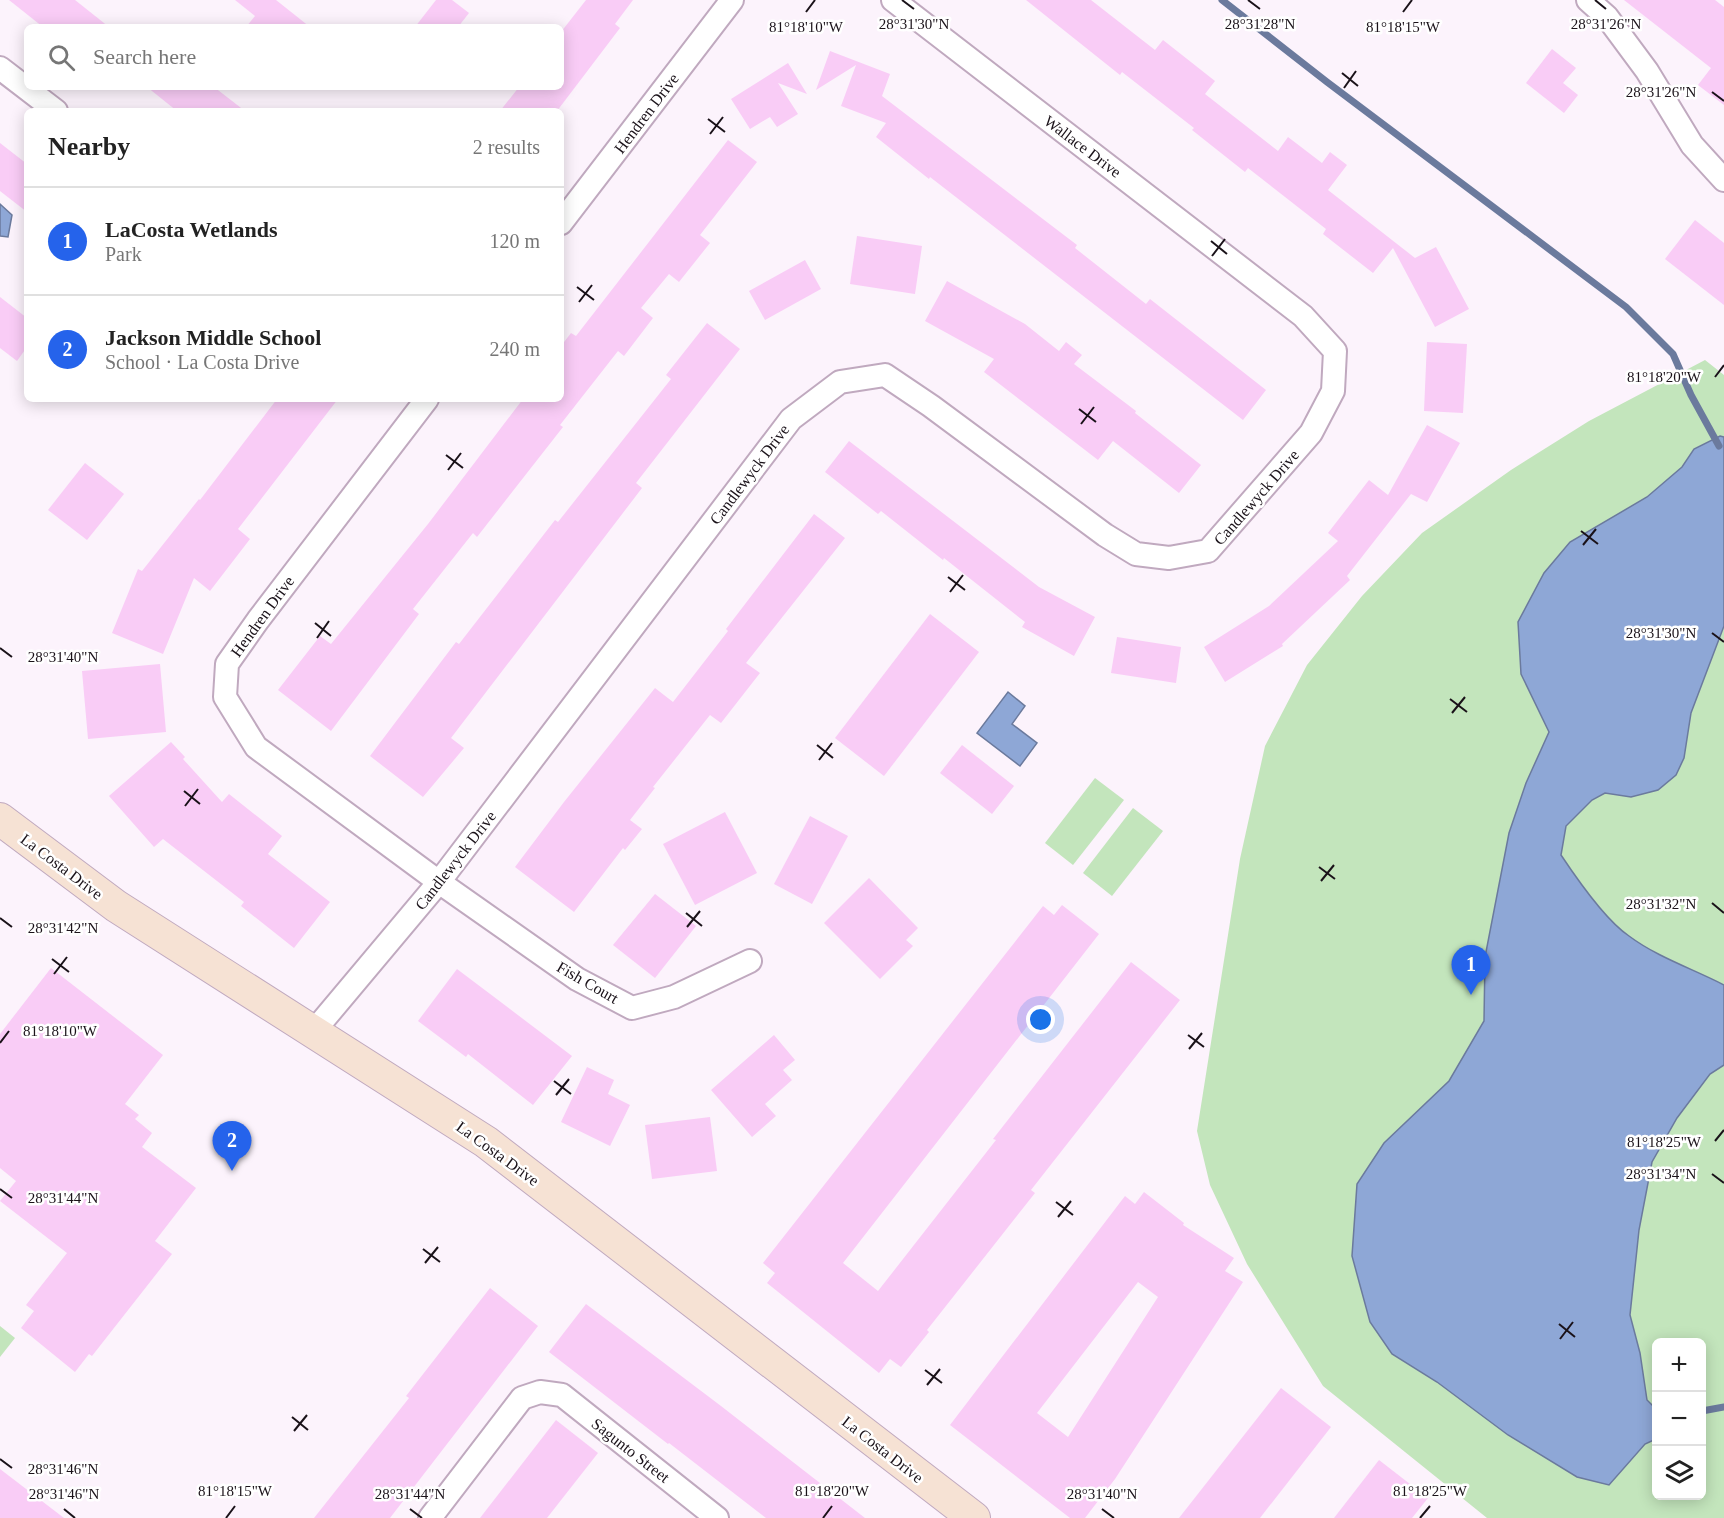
<!DOCTYPE html>
<html lang="en">
<head>
<meta charset="utf-8">
<style>
	body { margin:0; font-family:"Times New Roman",serif; background:#f6f6f6; color:#222 }
	.controls { position:absolute; right:18px; bottom:18px; display:grid; overflow:hidden; border-radius:9px; box-shadow:0 3px 15px #0003 }
	.controls button { width:54px; height:54px; display:grid; place-items:center; padding:0; border:0; border-bottom:2px solid #e0e0e0; background:#fff; color:#222; font:30px sans-serif }
	.you { position:absolute; left:1041px; top:1020px; width:21px; height:21px; margin:-15px; border:4px solid #fff; border-radius:50%; background:#1a73e8; box-shadow:0 0 0 9px #1a73e833 }
	.badge { display:grid; place-items:center; width:39px; height:39px; border-radius:50%; background:#2563eb; color:#fff; font-size:20px; font-weight:700 }
	.pin { position:absolute; translate:-50% -50px; filter:drop-shadow(0 2px 3px #0008) }
	.pin::after { content:''; position:absolute; top:32px; width:21px; height:18px; background:inherit; clip-path:polygon(0 0,100% 0,50% 100%) }
	.list { margin:0; padding:0; list-style:none }
	h2 { display:flex; justify-content:space-between; align-items:center; height:78px; margin:0; padding:0 24px; font-size:26px }
	h2 small { font-size:20px; font-weight:400; color:#767676 }
	.list li { display:grid; grid-template-columns:39px 1fr auto; gap:18px; align-items:center; box-sizing:border-box; height:108px; padding:0 24px; border-top:2px solid #e0e0e0 }
	.list b { display:block; font-size:22px; white-space:nowrap }
	.list p { margin:0; font-size:20px; white-space:nowrap; color:#767676 }
	.list em { font-size:20px; font-style:normal; color:#767676 }
	.icon { flex:none; width:33px; height:33px; fill:none; stroke:currentColor; stroke-width:2; stroke-linecap:round; stroke-linejoin:round }
	.map { position:relative; flex:none; width:1724px; height:1518px; overflow:hidden }
	.search { position:absolute; background:#fff; box-shadow:0 3px 15px #0003; left:24px; top:24px; width:540px; height:66px; display:flex; align-items:center; gap:15px; box-sizing:border-box; padding:0 21px; border-radius:9px; color:#767676; font-size:22px }
	.panel { position:absolute; background:#fff; box-shadow:0 3px 15px #0003; left:24px; top:108px; width:540px; height:294px; border-radius:9px }
	.map>svg:first-child { display:block }
	.green { fill:#c3e5bc; fill-rule:evenodd }
	.water { fill:#8ea7d6; stroke:#6b7a9d; stroke-width:1.5 }
	.lines { fill:none; stroke-linecap:round; stroke-linejoin:round }
	.stream { stroke:#6b7a9d; stroke-width:7 }
	.building { fill:#f9ccf6; fill-rule:evenodd }
	.street-casing { stroke:#c0a9bf; stroke-width:26 }
	.secondary-casing { stroke:#c0a9bf; stroke-width:34 }
	.street { stroke:#fff; stroke-width:22 }
	.secondary { stroke:#f6e2d4; stroke-width:32 }
	.ticks { fill:none; stroke:#1a1219; stroke-width:2 }
	.labels { text-anchor:middle; stroke-width:5; stroke-linejoin:round; paint-order:stroke }
	.street-label { font-size:16px; fill:#1a1219; stroke:#fff }
	.ticks-label { font-size:15px; text-anchor:middle; fill:#1a1219; stroke:#fff; stroke-width:5; stroke-linejoin:round; paint-order:stroke }
</style>
</head>
<body>
<div class="map">
<svg width="1724" height="1518" viewBox="0 0 1724 1518">
	<rect width="100%" height="100%" fill="#fcf3fc"/>
	<g class="green">
		<path d="M1705 360 1724 375V1518H1487L1323 1386 1247 1264 1210 1185 1197 1131 1240 859 1265 746 1307 665 1362 596 1422 533 1511 470 1589 421ZM1656 1342H1702V1496H1656Z"/>
		<polygon points="1095,778 1124,800 1073,865 1045,843"/>
		<polygon points="1133,808 1163,831 1112,896 1083,873"/>
		<polygon points="0,1326 15,1338 0,1357"/>
	</g>
	<g class="water">
		<polygon points="0,204 12,215 8,237 0,236"/>
		<path d="M1720 436 1724 437V626L1691 713 1684 758 1676 775 1658 790 1631 797 1605 793 1592 800 1566 826 1561 855C1577 879 1605 920 1629 936 1657 957 1693 969 1724 985V1065L1710 1074 1677 1118 1652 1162 1639 1230 1630 1315 1640 1353 1647 1400 1656 1409V1439L1645 1444 1609 1485 1577 1477 1508 1435 1437 1382 1392 1354 1370 1322 1352 1256 1357 1184 1384 1143 1449 1081 1484 1021 1485 957 1509 833 1526 783 1549 732 1521 674 1518 622 1544 573 1570 542 1647 497 1682 467 1694 449Z"/>
		<polygon points="1008,692 1025,706 1012,724 1037,743 1020,766 977,733"/>
	</g>
	<g class="lines">
		<g class="stream">
			<polyline points="1222,0 1327,82 1626,307 1673,354 1691,395 1719,446"/>
			<polyline points="1702,1411 1724,1407"/>
		</g>
	</g>
	<g class="building">
		<polygon points="9,0 75,0 109,27 43,27"/>
		<polygon points="235,0 276,0 310,27 246,27 255,16"/>
		<polygon points="436,0 452,0 469,13 458,27 415,27"/>
		<polygon points="586,0 633,0 615,24 620,28 557,111 500,111 519,87 561,87 561,32"/>
		<polygon points="1026,0 1091,0 1155,50 1163,40 1215,81 1205,94 1278,151 1288,137 1322,163 1330,152 1347,165 1328,190 1415,258 1436,247 1469,309 1435,327 1393,248 1373,273 1323,234 1326,229 1248,168 1245,172 1192,130 1194,128 1122,72 1120,75"/>
		<polygon points="1624,0 1715,0 1724,7 1724,105 1698,85 1711,68"/>
		<polygon points="1552,49 1576,68 1563,83 1578,95 1564,113 1526,83"/>
		<polygon points="830,51 890,74 882,96 1077,245 1075,248 1146,304 1150,299 1266,390 1243,420 930,177 929,179 876,137 886,123 841,106 856,65 816,90"/>
		<polygon points="788,63 807,94 778,83 798,114 777,127 770,117 750,129 731,99"/>
		<polygon points="147,87 214,87 245,111 177,111"/>
		<polygon points="728,140 757,162 700,235 710,243 679,282 669,274 641,308 653,318 624,356 618,351 560,425 563,427 477,537 473,533 413,609 419,614 331,731 278,690 320,636 331,644 428,524 523,399 561,399 561,346 571,333 576,336"/>
		<polygon points="0,143 27,164 27,212 0,191"/>
		<polygon points="1695,220 1724,243 1724,305 1665,259"/>
		<polygon points="857,236 922,246 915,294 850,284"/>
		<polygon points="805,260 821,289 765,320 749,291"/>
		<polygon points="947,281 1025,324 1059,351 1066,342 1082,355 1074,364 1136,411 1135,413 1201,465 1179,493 1113,441 1098,460 984,372 994,359 925,321"/>
		<polygon points="0,297 27,318 27,347 17,361 0,348"/>
		<polygon points="707,323 740,349 636,483 642,488 451,738 464,748 423,797 370,756 456,642 459,644 555,520 558,522 671,379 666,375"/>
		<polygon points="1427,342 1467,344 1463,413 1424,411"/>
		<polygon points="277,399 338,399 238,529 250,539 210,591 194,578 163,654 112,633 138,569 142,571 199,499 200,500"/>
		<polygon points="1427,425 1460,443 1427,502 1411,494 1347,576 1350,580 1282,644 1283,646 1225,682 1204,647 1269,606 1338,541 1328,533 1369,480 1388,495"/>
		<polygon points="849,441 1039,587 1095,617 1074,656 1022,627 1025,622 944,558 943,560 881,511 878,514 825,472"/>
		<polygon points="85,463 124,494 87,540 48,510"/>
		<polygon points="814,514 845,538 746,663 760,673 721,723 710,715 653,787 655,788 630,820 642,829 625,850 623,848 574,912 515,867 564,802 655,688 673,702 728,631 726,629"/>
		<polygon points="930,614 979,652 884,776 835,738"/>
		<polygon points="1117,637 1181,647 1176,683 1111,673"/>
		<polygon points="160,664 166,732 88,739 82,671"/>
		<polygon points="171,742 185,757 183,759 222,802 229,794 282,836 268,854 330,902 294,948 241,906 244,902 163,839 154,847 109,796"/>
		<polygon points="962,745 1014,786 992,814 940,773"/>
		<polygon points="725,812 757,873 695,905 663,844"/>
		<polygon points="810,816 848,836 812,904 774,884"/>
		<polygon points="869,878 918,928 906,940 913,946 880,979 824,923"/>
		<polygon points="655,894 696,926 655,978 613,945"/>
		<polygon points="1062,905 1099,934 843,1263 878,1291 996,1140 993,1139 1131,962 1180,1000 1031,1190 1035,1193 927,1330 929,1332 901,1367 890,1359 879,1373 767,1283 775,1273 763,1263 1043,906 1054,915"/>
		<polygon points="51,968 163,1055 125,1104 139,1115 135,1119 152,1133 142,1147 196,1188 155,1241 172,1254 92,1356 89,1354 75,1372 21,1328 34,1311 26,1305 67,1253 0,1201 16,1181 0,1168 0,1034"/>
		<polygon points="457,969 572,1056 533,1105 468,1054 466,1057 418,1021"/>
		<polygon points="774,1035 795,1060 783,1070 792,1080 765,1104 776,1116 752,1137 711,1090"/>
		<polygon points="587,1067 614,1080 608,1094 630,1105 610,1146 561,1122"/>
		<polygon points="710,1117 717,1171 652,1179 645,1125"/>
		<path d="M1144 1192 1184 1223 1183 1225 1234 1258 1225 1271 1243 1282 1115 1479 1085 1518H1070L950 1425 1125 1196 1135 1204ZM1138 1282 1158 1297 1068 1437 1037 1413Z"/>
		<polygon points="490,1288 538,1326 390,1518 314,1518 409,1398 406,1396"/>
		<polygon points="586,1304 721,1406 865,1518 766,1518 669,1443 668,1444 549,1352"/>
		<polygon points="1281,1388 1331,1427 1260,1518 1179,1518"/>
		<polygon points="556,1420 598,1453 547,1518 480,1518"/>
		<polygon points="1379,1460 1428,1498 1412,1518 1334,1518"/>
		<polygon points="0,1469 64,1518 0,1518"/>
	</g>
	<g class="lines">
		<defs>
			<g id="street">
				<polyline points="1588,0 1607,17 1647,71 1692,145 1724,180"/>
				<polyline points="0,68 56,111"/>
				<polyline points="561,223 732,0"/>
				<polyline points="427,399 258,620 227,664 225,697 256,747 439,882 577,979 632,1008 674,997 750,961"/>
				<polyline points="314,1031 439,882 791,419 840,382 885,375 931,406 1105,535 1136,554 1169,558 1208,551 1311,433 1333,391 1335,351 1303,316 893,0"/>
				<polyline points="430,1518 522,1398 540,1392 562,1395 717,1518"/>
			</g>
			<polyline id="secondary" points="0,819 116,906 486,1142 974,1518"/>
		</defs>
		<use href="#street" class="street-casing"/>
		<use href="#secondary" class="secondary-casing"/>
		<use href="#street" class="street"/>
		<use href="#secondary" class="secondary"/>
	</g>
	<path class="ticks" d="M902 0 914 9M1248 0 1260 9M1595 0 1606 9M806 12 815 0M1403 12 1412 0M1342 73 1358 86M1344 88 1356 71M1712 92 1724 101M708 119 725 132M710 134 723 117M1211 241 1227 254M1212 256 1225 239M577 287 594 300M579 302 592 285M1715 377 1724 365M1079 409 1096 422M1081 424 1094 407M446 455 463 468M448 470 461 453M1581 531 1598 544M1583 545 1596 529M948 577 965 590M950 592 963 575M315 623 331 636M1712 633 1724 642M317 638 329 621M0 648 12 657M1450 699 1467 712M1452 713 1465 697M817 745 833 758M819 760 832 743M184 791 200 804M185 806 198 789M1319 867 1335 879M1321 881 1334 865M1712 903 1724 913M686 913 702 926M0 918 12 927M687 927 700 911M52 959 69 972M54 974 67 957M1188 1035 1204 1047M0 1043 9 1031M1189 1049 1202 1033M554 1081 571 1094M556 1095 569 1079M1715 1141 1724 1130M1712 1174 1724 1183M0 1189 12 1198M1056 1202 1073 1215M1058 1217 1071 1201M423 1249 440 1262M425 1263 438 1247M1559 1324 1575 1337M1560 1339 1573 1322M925 1370 942 1383M927 1385 940 1369M292 1417 308 1430M294 1431 307 1415M0 1459 12 1468M64 1509 75 1518M410 1509 422 1518M1102 1509 1114 1518M226 1518 235 1506M823 1518 832 1506M1420 1518 1430 1506"/>
	<g class="labels">
		<g class="street-label">
			<text transform="translate(646 113) rotate(-53)" y="6">Hendren Drive</text>
			<text transform="translate(1083 146) rotate(37)" y="6">Wallace Drive</text>
			<text transform="translate(749 474) rotate(-53)" y="6">Candlewyck Drive</text>
			<text transform="translate(1256 497) rotate(-49)" y="6">Candlewyck Drive</text>
			<text transform="translate(262 616) rotate(-54)" y="6">Hendren Drive</text>
			<text transform="translate(455 860) rotate(-52)" y="6">Candlewyck Drive</text>
			<text transform="translate(62 866) rotate(37)" y="6">La Costa Drive</text>
			<text transform="translate(588 982) rotate(30)" y="6">Fish Court</text>
			<text transform="translate(498 1153) rotate(36)" y="6">La Costa Drive</text>
			<text transform="translate(883 1449) rotate(38)" y="6">La Costa Drive</text>
			<text transform="translate(631 1450) rotate(38)" y="6">Sagunto Street</text>
		</g>
	</g>
	<g class="ticks-label">
		<text x="914" y="29">28°31'30"N</text>
		<text x="1260" y="29">28°31'28"N</text>
		<text x="1606" y="29">28°31'26"N</text>
		<text x="806" y="32">81°18'10"W</text>
		<text x="1403" y="32">81°18'15"W</text>
		<text x="1661" y="97">28°31'26"N</text>
		<text x="1664" y="382">81°18'20"W</text>
		<text x="1661" y="638">28°31'30"N</text>
		<text x="63" y="662">28°31'40"N</text>
		<text x="1661" y="909">28°31'32"N</text>
		<text x="63" y="933">28°31'42"N</text>
		<text x="60" y="1036">81°18'10"W</text>
		<text x="1664" y="1147">81°18'25"W</text>
		<text x="1661" y="1179">28°31'34"N</text>
		<text x="63" y="1203">28°31'44"N</text>
		<text x="63" y="1474">28°31'46"N</text>
		<text x="235" y="1496">81°18'15"W</text>
		<text x="832" y="1496">81°18'20"W</text>
		<text x="1430" y="1496">81°18'25"W</text>
		<text x="64" y="1499">28°31'46"N</text>
		<text x="410" y="1499">28°31'44"N</text>
		<text x="1102" y="1499">28°31'40"N</text>
	</g>
</svg>
<div class="controls">
<button>+</button>
<button>−</button>
<button><svg class="icon" aria-label="layers" viewBox="0 0 24 24"><path d="M12 4l9 5-9 5-9-5zM3 14l9 5 9-5"/></svg></button>
</div>
<div class="you"></div>
<div class="pin badge" style="left:1471px;top:995px">1</div>
<div class="pin badge" style="left:232px;top:1171px">2</div>
<div class="search"><svg class="icon" aria-label="search" viewBox="0 0 24 24"><circle cx="10" cy="10" r="6"/><path d="M15 15l6 6"/></svg>Search here</div>
<section class="panel">
<h2>Nearby<small>2 results</small></h2>
<ul class="list">
<li><span class="badge">1</span><div><b>LaCosta Wetlands</b><p>Park</p></div><em>120 m</em></li>
<li><span class="badge">2</span><div><b>Jackson Middle School</b><p>School · La Costa Drive</p></div><em>240 m</em></li>
</ul>
</section>
</div>
</body>
</html>
